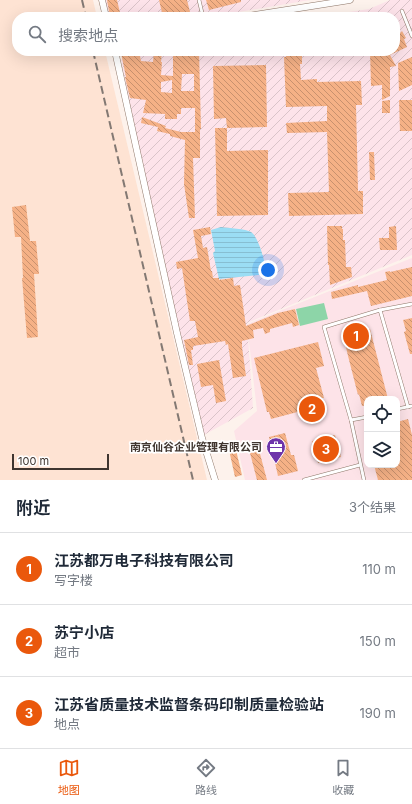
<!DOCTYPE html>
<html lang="zh">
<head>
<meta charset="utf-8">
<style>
	body { margin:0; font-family:Inter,"Noto Sans SC",sans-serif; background:#f6f6f7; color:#1f2937 }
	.controls { position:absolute; right:12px; bottom:12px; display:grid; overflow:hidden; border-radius:8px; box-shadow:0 4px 16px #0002 }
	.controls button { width:36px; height:36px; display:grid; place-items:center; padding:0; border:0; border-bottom:1px solid #e0e1e3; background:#fff; color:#1f2937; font:20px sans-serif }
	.scale { position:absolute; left:12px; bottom:10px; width:97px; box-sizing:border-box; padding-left:4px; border:2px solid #3f352f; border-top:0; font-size:11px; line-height:14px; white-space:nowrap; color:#3f352f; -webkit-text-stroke:3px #fff; paint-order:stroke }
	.you { position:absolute; left:268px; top:270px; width:14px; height:14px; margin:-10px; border:3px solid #fff; border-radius:50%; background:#1a73e8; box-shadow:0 0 0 6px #1a73e833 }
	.badge { display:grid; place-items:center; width:26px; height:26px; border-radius:50%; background:#ea580c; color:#fff; font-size:13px; font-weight:700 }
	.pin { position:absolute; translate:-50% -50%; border:2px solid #fff; box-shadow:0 1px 4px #0006 }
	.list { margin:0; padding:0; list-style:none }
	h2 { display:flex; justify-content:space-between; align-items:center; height:52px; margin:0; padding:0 16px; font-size:17px }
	h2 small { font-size:13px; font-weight:400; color:#747a83 }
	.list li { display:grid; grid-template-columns:26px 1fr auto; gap:12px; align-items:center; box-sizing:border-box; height:72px; padding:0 16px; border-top:1px solid #e0e1e3 }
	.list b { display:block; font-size:15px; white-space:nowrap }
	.list p { margin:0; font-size:13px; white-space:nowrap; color:#747a83 }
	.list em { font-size:13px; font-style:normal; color:#747a83 }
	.icon { flex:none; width:22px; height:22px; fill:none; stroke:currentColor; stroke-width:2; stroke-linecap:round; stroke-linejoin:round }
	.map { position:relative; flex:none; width:412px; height:480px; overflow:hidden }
	.search { position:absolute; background:#fff; box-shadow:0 4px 16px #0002; left:12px; right:12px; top:12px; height:44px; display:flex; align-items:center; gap:10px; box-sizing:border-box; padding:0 14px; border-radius:16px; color:#747a83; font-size:15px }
	.sheet { height:268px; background:#fff }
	nav { display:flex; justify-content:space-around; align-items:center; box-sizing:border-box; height:56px; border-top:1px solid #e0e1e3; background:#fff; font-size:11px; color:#747a83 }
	nav a { display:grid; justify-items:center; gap:2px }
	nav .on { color:#ea580c }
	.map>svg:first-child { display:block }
	.commercial { fill:#fde3e8; fill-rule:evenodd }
	.industrial { fill:url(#industrial-furrows) }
	.built { fill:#fee3d3 }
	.park { fill:#8dd5a8 }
	.water { fill:url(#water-rules) }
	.building { fill:url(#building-back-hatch); fill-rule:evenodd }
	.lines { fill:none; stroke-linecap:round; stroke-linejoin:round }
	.lane-casing { stroke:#8e7769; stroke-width:4 }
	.street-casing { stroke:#8e7769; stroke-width:7 }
	.lane { stroke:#fff; stroke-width:3 }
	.street { stroke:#fff; stroke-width:6 }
	.rail { stroke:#837973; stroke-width:2; stroke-dasharray:8 4; stroke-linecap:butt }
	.labels { text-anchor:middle; stroke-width:3.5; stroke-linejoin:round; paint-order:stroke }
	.poi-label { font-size:11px; font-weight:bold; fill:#3f352f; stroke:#fff; text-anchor:end }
</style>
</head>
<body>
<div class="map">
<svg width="412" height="480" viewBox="0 0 412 480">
	<defs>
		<pattern id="industrial-furrows" width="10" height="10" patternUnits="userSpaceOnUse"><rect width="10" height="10" fill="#fde3ea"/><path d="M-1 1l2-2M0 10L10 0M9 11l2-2" fill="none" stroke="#dac3c9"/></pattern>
		<pattern id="water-rules" width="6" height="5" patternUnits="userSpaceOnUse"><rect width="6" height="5" fill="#9bddf4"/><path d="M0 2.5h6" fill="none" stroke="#87bed2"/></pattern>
		<pattern id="building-back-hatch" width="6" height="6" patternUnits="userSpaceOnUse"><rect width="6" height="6" fill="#f5b186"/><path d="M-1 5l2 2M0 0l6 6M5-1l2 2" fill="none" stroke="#c8916e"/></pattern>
	</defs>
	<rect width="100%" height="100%" fill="#fdf2ec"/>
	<path class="commercial" d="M412 258V480H245L234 431 257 411 247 324ZM367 399H397V465H367Z"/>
	<g class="industrial">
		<polygon points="103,0 310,0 209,17 107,17"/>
		<polygon points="390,0 412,0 412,255 247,323 253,408 202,436 149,206 121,60 131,51 395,51 395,17 316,17 369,9"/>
	</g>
	<polygon class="built" points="0,0 93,0 97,17 17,17 17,51 105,51 207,480 0,480"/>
	<polygon class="park" points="324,303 328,319 300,326 296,309"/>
	<path class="water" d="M221 227C228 228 246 229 251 232 258 236 267 265 265 273L263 274 258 275 219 279 213 253 215 251 211 230Z"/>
	<g class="building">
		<polygon points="107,0 117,0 121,17 110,17"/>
		<polygon points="159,0 187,0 190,12 169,17 163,17"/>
		<polygon points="206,0 241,0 241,2 209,10"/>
		<polygon points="395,22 400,33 402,31 406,38 404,39 407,47 390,55 396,66 390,67 390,96 382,100 382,85 371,86 370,51 395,51"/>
		<path d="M131 51V53L139 51 141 61 153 62 154 51H162L161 62H162L161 75 173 76V52L176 53V51H199L201 129H200V158H193L195 218H189L184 184 185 140 170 136V134L157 131 158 127 141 123 142 117 166 126 165 128 181 132H195V108H181V114H177V119H165V114L143 113 146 100 130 98 125 77H126L121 53ZM182 74H194V91H181ZM172 80V93L161 92V82Z"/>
		<polygon points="286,51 298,51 299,56 302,56 302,64 300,64 301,80 317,79 317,82 361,81 362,105 356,105 358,191 363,191 363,214 289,216 288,193 329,192 327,132 287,133 286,123 327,121 327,106 286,107 284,57 286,57"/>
		<polygon points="412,57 412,85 399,91 398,63"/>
		<polygon points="266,65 267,127 227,128 226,118 214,119 213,66"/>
		<polygon points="390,100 390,113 382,113 382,101"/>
		<polygon points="399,100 412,100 412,131 400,131"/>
		<polygon points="215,128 227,128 227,151 268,150 268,215 217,216"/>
		<polygon points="369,152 374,152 375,180 370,180"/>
		<polygon points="26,205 30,241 36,241 39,274 34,274 38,337 27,338 22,278 23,278 21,237 15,237 12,207"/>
		<polygon points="327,226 342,226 342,229 343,229 343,240 345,240 346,267 351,267 352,277 330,285 329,265 328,265"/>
		<polygon points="396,226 397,250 380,250 379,238 389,238 389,227"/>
		<polygon points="210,227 211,234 201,236 203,248 207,247 211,271 212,271 213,278 219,278 219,280 233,278 234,286 240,285 246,326 278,313 295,309 299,325 293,327 292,323 270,329 270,332 265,334 263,328 253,330 254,338 242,341 242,347 246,376 233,378 228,344 226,345 225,341 193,346 193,350 191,350 193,365 189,365 184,340 198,337 195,321 190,321 182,268 177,269 176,262 198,258 193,230"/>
		<polygon points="412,267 412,296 371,306 367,291 332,299 331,292 358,285 358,287 387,280 385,272 390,271 390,272"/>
		<polygon points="412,318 412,354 410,354 404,332 406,331 403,320"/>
		<polygon points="360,327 361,331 370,329 388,399 367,399 367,405 362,406 359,394 358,395 348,356 346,347 347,346 344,335 349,334 348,330"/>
		<polygon points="318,342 324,366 316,368 324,398 322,398 324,405 271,419 269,412 267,412 254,358"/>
		<polygon points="219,360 226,401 216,403 213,385 201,387 197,364"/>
		<polygon points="408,419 412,435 412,480 378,480 374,465 397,465 397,422"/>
		<polygon points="285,433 291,455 294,455 298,471 278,476 269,437"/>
		<polygon points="335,435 341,457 318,463 312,441"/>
		<polygon points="235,446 242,475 235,477 229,450 231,447"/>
		<polygon points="259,450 267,480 257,480 250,453"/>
	</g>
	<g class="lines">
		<defs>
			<g id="lane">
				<polyline points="199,0 203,17"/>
				<polyline points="402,11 412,36"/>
				<polyline points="380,310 408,407"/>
				<polyline points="397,409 412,406"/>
				<polyline points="351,420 367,417"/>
				<polyline points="304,480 360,465"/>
				<polyline points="364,480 351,420 324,327 380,310 412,304"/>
			</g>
			<g id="street">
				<polyline points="102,0 106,17"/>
				<polyline points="242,17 350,0"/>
				<polyline points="115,51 177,333 202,438 215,480"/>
			</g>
		</defs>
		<use href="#lane" class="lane-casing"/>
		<use href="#street" class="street-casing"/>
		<use href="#lane" class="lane"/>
		<use href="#street" class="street"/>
		<g class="rail">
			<polyline points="82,0 86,17"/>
			<polyline points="93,51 193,480"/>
		</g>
	</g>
	<defs>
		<symbol id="office-pin" viewBox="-11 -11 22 30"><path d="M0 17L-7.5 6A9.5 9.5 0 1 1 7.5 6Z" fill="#6e34aa" stroke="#fff"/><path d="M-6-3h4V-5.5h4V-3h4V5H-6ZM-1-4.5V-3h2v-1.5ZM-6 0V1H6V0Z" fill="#fff"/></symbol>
	</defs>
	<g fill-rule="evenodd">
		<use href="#office-pin" x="265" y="436" width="22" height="30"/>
	</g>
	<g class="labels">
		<g class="poi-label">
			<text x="262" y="451">南京仙谷企业管理有限公司</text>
		</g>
	</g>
</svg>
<div class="controls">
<button><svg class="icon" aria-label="locate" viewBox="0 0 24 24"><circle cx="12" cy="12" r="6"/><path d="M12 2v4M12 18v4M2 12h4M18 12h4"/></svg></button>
<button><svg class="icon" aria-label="layers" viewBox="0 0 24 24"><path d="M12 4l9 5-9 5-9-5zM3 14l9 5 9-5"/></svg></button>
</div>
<div class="scale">100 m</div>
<div class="you"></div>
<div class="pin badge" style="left:356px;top:336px">1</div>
<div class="pin badge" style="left:312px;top:409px">2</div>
<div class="pin badge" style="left:326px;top:449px">3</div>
<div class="search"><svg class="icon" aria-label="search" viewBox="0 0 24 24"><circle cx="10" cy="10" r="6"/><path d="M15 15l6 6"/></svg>搜索地点</div>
</div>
<section class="sheet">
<h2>附近<small>3个结果</small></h2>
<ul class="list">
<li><span class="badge">1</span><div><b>江苏都万电子科技有限公司</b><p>写字楼</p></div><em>110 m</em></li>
<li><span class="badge">2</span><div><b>苏宁小店</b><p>超市</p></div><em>150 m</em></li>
<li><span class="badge">3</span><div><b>江苏省质量技术监督条码印制质量检验站</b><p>地点</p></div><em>190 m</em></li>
</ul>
</section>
<nav>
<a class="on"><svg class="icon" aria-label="map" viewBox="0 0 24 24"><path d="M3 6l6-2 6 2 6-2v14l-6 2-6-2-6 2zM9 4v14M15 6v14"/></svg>地图</a>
<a><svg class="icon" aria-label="directions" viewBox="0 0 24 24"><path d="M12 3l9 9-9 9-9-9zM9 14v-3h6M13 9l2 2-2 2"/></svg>路线</a>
<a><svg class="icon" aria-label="saved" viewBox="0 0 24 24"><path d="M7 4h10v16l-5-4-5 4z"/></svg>收藏</a>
</nav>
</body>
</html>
